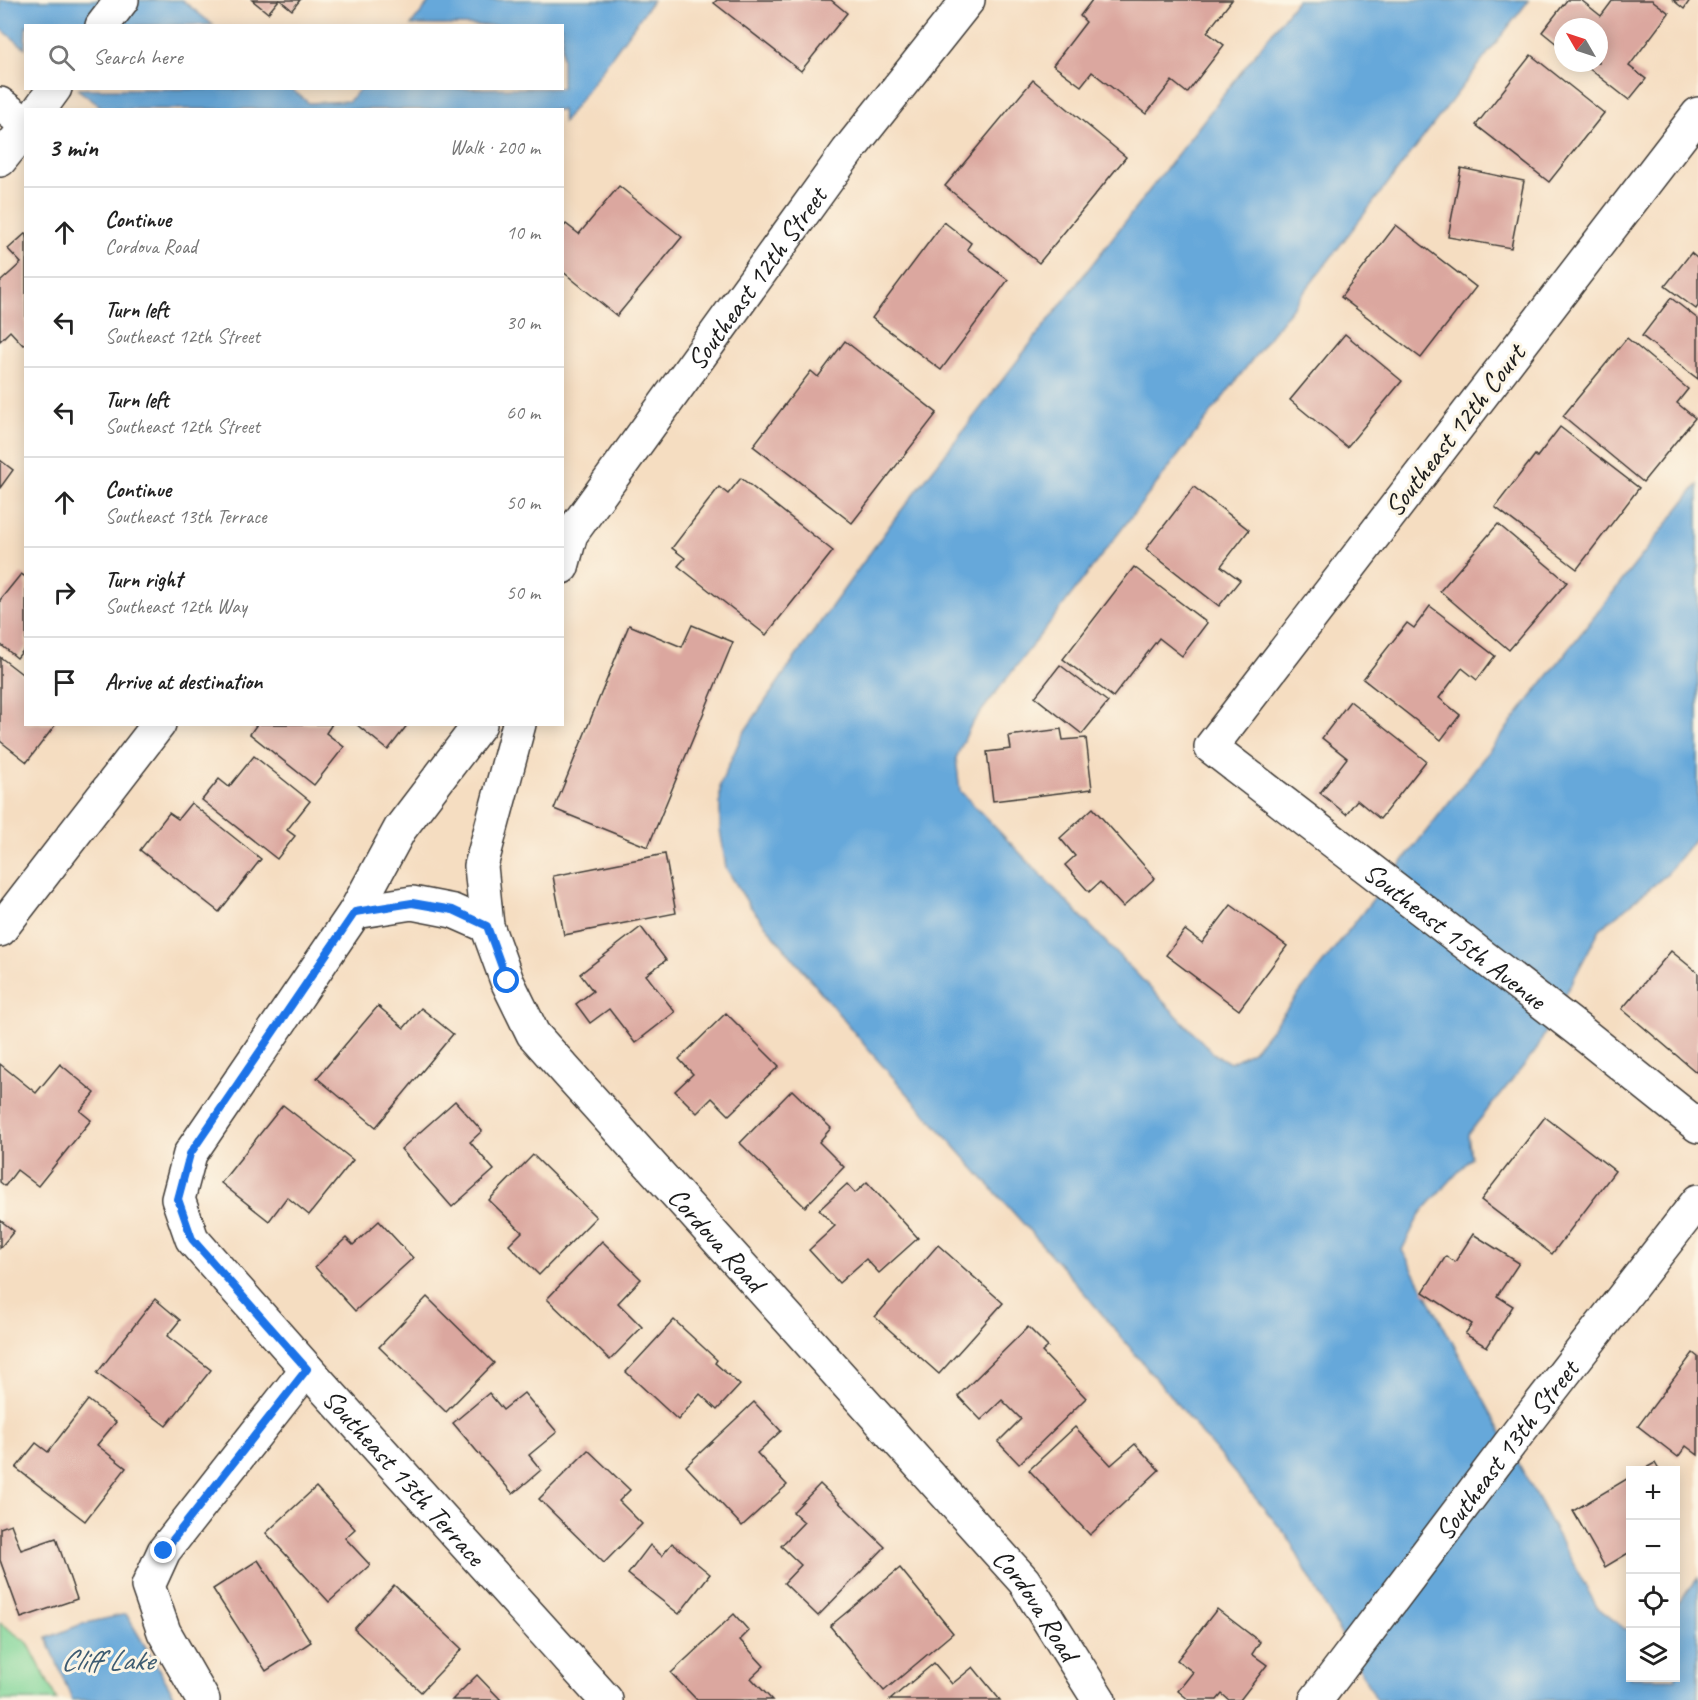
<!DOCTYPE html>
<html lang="en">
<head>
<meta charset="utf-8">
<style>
	body { margin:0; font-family:Caveat,sans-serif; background:#f2f2f2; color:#222 }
	.controls { position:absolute; right:18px; bottom:18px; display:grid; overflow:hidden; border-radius:0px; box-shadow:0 3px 15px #0003 }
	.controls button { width:54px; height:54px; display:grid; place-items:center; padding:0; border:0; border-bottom:2px solid #e0e0e0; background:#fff; color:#222; font:30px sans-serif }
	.compass { position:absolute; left:1554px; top:18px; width:54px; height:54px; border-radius:50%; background:#fff; box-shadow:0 3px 15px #0003; rotate:309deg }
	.stop { position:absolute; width:18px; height:18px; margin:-14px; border:4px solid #1a73e8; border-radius:50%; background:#fff }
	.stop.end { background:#1a73e8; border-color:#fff; box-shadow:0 2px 6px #0008 }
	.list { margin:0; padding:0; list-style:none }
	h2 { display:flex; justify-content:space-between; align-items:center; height:78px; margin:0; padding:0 24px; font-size:26px }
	h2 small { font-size:20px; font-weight:400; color:#767676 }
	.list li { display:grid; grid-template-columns:39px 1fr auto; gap:18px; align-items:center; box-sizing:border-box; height:90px; padding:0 24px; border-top:2px solid #e0e0e0 }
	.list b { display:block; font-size:22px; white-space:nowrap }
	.list p { margin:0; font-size:20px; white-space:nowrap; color:#767676 }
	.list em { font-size:20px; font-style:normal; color:#767676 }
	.icon { flex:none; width:33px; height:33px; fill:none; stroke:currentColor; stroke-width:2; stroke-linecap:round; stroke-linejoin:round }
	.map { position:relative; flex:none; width:1698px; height:1700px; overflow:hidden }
	.search { position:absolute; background:#fff; box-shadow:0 3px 15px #0003; left:24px; top:24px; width:540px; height:66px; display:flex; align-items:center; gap:15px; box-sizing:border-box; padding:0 21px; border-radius:0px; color:#767676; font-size:22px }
	.panel { position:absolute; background:#fff; box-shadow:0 3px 15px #0003; left:24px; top:108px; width:540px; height:618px; border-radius:0px }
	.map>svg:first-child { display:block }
	.green { fill:#7fd598; stroke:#4e785a; stroke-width:1.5 }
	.water { fill:#66a8da; stroke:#41627b; stroke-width:1.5 }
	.building { fill:#dba79f }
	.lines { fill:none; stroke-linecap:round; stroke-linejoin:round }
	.minor-casing { stroke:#3d3935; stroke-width:36 }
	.minor { stroke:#fff; stroke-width:33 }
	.route { stroke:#1a73e8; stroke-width:8 }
	.labels { text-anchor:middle; stroke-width:6; stroke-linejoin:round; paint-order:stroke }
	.street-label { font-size:28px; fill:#1c1c1c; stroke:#fcf5e5 }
	.water-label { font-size:30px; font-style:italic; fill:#3d5b71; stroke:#fcf5e5 }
</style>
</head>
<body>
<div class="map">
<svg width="1698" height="1700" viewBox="0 0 1698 1700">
	<rect width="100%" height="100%" fill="#fcf5e5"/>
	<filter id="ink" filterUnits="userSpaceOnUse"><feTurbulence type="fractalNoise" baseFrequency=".0167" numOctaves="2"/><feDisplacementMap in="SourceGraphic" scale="12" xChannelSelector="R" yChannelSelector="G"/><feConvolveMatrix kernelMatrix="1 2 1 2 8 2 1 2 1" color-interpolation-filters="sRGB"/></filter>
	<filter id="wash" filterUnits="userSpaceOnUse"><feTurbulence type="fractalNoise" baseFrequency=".008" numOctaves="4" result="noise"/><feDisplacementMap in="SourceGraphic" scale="24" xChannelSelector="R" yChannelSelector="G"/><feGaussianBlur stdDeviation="1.35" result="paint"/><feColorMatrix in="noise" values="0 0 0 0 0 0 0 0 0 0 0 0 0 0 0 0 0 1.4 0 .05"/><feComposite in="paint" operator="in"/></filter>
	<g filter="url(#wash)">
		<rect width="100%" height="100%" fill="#f5ddc1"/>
		<polygon class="green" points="0,1623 28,1643 57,1700 0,1700"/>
		<g class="water">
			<polygon points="0,0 182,0 213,25 26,26 25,48 0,28"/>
			<polygon points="431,0 653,0 563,123 562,110 104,109 77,89 291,89 309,103 349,101 360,89 562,88 562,26 411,25"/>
			<polygon points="1297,0 1529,0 971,725 956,758 960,791 1214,1054 1230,1063 1253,1051 1273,1027 1698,484 1698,835 1666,875 1600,929 1535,1052 1468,1134 1471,1158 1420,1214 1402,1250 1597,1607 1625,1629 1630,1629 1630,1678 1676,1678 1676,1606 1698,1578 1698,1700 1377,1700 1287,1536 1076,1283 867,1048 749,905 726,868 720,829 720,785 742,735 801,649 893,521"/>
			<polygon points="126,1614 177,1700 72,1700 47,1638 82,1624"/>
		</g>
		<g id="blocks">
			<g class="building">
				<polygon points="252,0 279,0 268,13"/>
				<polygon points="280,0 300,0 292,10"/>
				<polygon points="717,0 831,0 847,13 801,71 714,3"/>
				<polygon points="1092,0 1232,0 1207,32 1224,45 1187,93 1172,81 1146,114 1092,72 1081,86 1053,65 1086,22 1080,16"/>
				<polygon points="1567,0 1581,0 1601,16 1613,0 1652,0 1669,13 1629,66 1646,79 1629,100 1582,63 1599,63 1599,27 1563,27 1563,49 1542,32"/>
				<polygon points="1673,0 1690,0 1684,9"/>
				<polygon points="1531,55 1604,113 1549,182 1476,125"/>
				<polygon points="1033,80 1126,157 1039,263 945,186"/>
				<polygon points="1461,168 1524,181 1511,248 1448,237"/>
				<polygon points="619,186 682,237 617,316 562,271 562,229 566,224 579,234"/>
				<polygon points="944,222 971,243 967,249 1008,280 941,370 872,318"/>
				<polygon points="1396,225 1476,287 1421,358 1341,297"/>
				<polygon points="26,233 26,343 23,345 10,331 0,341 0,282 21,263 8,249"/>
				<polygon points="1691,253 1698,259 1698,306 1696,309 1665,286"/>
				<polygon points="1671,298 1698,319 1698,379 1642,336"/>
				<polygon points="1345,334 1402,381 1347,447 1290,400"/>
				<polygon points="1627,338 1688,389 1677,403 1695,418 1643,482 1563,416"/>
				<polygon points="845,341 937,413 852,523 753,446 811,371 818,377"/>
				<polygon points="1560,427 1639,488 1577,569 1495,507 1535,455 1537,457"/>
				<polygon points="0,460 13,470 0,488"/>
				<polygon points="741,478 833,551 766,635 678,566 685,558 672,548 719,487 728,494"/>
				<polygon points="1194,487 1249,530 1221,566 1240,580 1219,606 1146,549"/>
				<polygon points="1498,524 1567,582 1509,650 1440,591"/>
				<polygon points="1134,567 1207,623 1182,656 1159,638 1113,697 1063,659"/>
				<polygon points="21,574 26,577 26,647 17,658 0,644 0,600"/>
				<polygon points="1430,606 1495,656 1477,680 1462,668 1439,698 1460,715 1441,740 1363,679 1407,623 1414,628"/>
				<polygon points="629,625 682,647 692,625 733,642 648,847 554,809"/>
				<polygon points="0,657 26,677 26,724 56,724 27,762 0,741"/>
				<polygon points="1060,665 1108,702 1082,734 1035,697"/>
				<polygon points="1350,701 1426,761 1380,819 1357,800 1346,814 1320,793 1347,758 1322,738"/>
				<polygon points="257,724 332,724 326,733 344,747 314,785 250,734"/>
				<polygon points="356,724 408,724 388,750"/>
				<polygon points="1061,729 1063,740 1086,738 1092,789 993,801 987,752 1011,749 1009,736"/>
				<polygon points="254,756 310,801 287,830 295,836 277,859 202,800 219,779 229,787"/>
				<polygon points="191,803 261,859 219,912 140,850 169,813 178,819"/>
				<polygon points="1093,808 1155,878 1123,907 1100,882 1089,892 1065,865 1075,856 1060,838"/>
				<polygon points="665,854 676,913 564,935 553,876"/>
				<polygon points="1231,905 1287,946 1239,1010 1166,955 1185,930 1202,943"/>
				<polygon points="641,927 666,960 646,975 675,1012 635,1043 609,1009 590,1023 576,1004 593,991 580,974"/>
				<polygon points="1671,951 1698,973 1698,1070 1696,1072 1622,1009"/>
				<polygon points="378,1006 404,1028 421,1008 453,1034 376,1127 317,1078"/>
				<polygon points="726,1013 779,1066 729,1115 712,1098 697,1113 675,1091 693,1074 679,1059"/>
				<polygon points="0,1064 36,1093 60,1064 95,1093 80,1111 91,1120 38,1186 17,1170 5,1186 0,1182"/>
				<polygon points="792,1090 831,1128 819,1142 844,1167 805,1207 740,1143"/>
				<polygon points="455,1101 482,1131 470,1142 494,1170 452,1207 401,1149"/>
				<polygon points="283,1105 353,1160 309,1215 287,1197 269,1221 221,1183"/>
				<polygon points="1545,1117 1615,1171 1552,1254 1481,1200"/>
				<polygon points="533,1155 596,1217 539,1275 509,1245 522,1232 489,1200"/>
				<polygon points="867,1182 918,1238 879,1273 866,1259 839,1283 809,1250 835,1226 819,1210 847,1184 855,1193"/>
				<polygon points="0,1220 14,1231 0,1248"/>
				<polygon points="379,1221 413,1258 355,1311 315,1267 346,1238 353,1245"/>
				<polygon points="1473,1234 1519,1263 1497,1296 1513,1306 1487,1347 1465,1334 1472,1324 1423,1292 1446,1256 1455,1262"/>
				<polygon points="602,1241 641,1279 618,1303 642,1327 610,1360 547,1299"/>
				<polygon points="938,1245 1003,1303 939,1374 875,1317"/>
				<polygon points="427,1297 494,1363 446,1412 379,1347"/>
				<polygon points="155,1299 180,1320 167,1336 211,1370 166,1426 97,1373"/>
				<polygon points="674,1320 717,1360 715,1363 740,1385 717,1410 700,1394 678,1420 626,1372"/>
				<polygon points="1028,1327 1048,1347 1042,1352 1086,1398 1019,1464 998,1442 1021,1419 1002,1400 981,1420 958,1396"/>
				<polygon points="1693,1353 1698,1357 1698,1455 1686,1446 1678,1457 1638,1426"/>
				<polygon points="489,1393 503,1410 524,1393 557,1432 529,1455 541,1470 513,1494 453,1423"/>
				<polygon points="88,1400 116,1422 97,1445 126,1468 85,1521 16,1468 36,1443 48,1452"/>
				<polygon points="754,1402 781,1431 757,1453 787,1485 742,1526 686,1466"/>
				<polygon points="1075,1427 1111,1465 1135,1444 1159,1470 1090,1535 1029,1470"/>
				<polygon points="588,1450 630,1490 619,1501 642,1524 604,1563 539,1499"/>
				<polygon points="1655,1463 1659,1470 1642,1470"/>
				<polygon points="1630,1477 1630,1552 1605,1567 1573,1511"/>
				<polygon points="820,1484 885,1547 818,1616 784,1583 801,1565 781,1546 804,1522 793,1512"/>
				<polygon points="316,1487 355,1529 345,1538 370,1565 329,1602 266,1533"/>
				<polygon points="11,1524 21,1550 56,1538 77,1599 21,1618 0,1560 0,1528"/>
				<polygon points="672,1543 710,1574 679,1614 628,1574 650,1545 662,1556"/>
				<polygon points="258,1560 311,1642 266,1671 213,1589"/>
				<polygon points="900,1568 953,1633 884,1691 830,1626"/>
				<polygon points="394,1585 462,1649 421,1692 354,1629"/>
				<polygon points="1217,1609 1260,1642 1252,1654 1267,1665 1240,1700 1229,1700 1222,1694 1217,1700 1189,1700 1178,1691 1193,1672 1177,1660"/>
				<polygon points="734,1614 749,1631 740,1640 764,1666 751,1678 772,1700 697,1700 671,1673"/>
				<polygon points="934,1663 952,1684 973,1667 1000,1700 890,1700"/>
				<polygon points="477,1675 501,1700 452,1700"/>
			</g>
		</g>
	</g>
	<g filter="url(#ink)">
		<use href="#blocks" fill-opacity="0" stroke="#3d3935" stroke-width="1.5"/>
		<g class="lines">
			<defs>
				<g id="minor">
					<polyline points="102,26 122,0"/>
					<polyline points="0,104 26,124"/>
					<polyline points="39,110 55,88"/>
					<path id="s1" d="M1698 114 1211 747 1577 1029 1698 1126"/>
					<polyline points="0,160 26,128"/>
					<path id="s2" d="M562 567 571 534 848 151 968 0"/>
					<path id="s3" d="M480 724 400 829 355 912 190 1154 178 1199 192 1239 307 1369 606 1700"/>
					<path id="s4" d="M519 724 481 866 487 926 507 981 533 1034 1024 1581 1099 1700"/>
					<polyline points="355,912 412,903 453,911 487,926"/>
					<polyline points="0,930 159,724"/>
					<polyline points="203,1700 164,1632 148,1586 164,1551 307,1369"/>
					<path id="s5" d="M1316 1700 1521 1429 1698 1201"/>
				</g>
			</defs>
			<use href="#minor" class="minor-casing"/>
			<use href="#minor" class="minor"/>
		</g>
	</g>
	<g class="lines" filter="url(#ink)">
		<polyline class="route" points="164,1551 307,1369 192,1239 178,1199 190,1154 355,912 412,903 453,910 487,926 507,981"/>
	</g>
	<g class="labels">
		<g class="street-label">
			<text dy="10" stroke="none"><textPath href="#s2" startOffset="350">Southeast 12th Street</textPath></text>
			<text transform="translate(1454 430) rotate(-52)" y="10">Southeast 12th Court</text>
			<text dy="10" stroke="none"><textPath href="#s1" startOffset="1107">Southeast 15th Avenue</textPath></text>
			<text dy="10" stroke="none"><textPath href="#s4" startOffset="600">Cordova Road</textPath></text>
			<text dy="10" stroke="none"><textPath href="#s5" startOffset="314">Southeast 13th Street</textPath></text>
			<text dy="10" stroke="none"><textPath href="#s3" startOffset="927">Southeast 13th Terrace</textPath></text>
			<text dy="10" stroke="none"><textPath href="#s4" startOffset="1086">Cordova Road</textPath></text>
		</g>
		<g class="water-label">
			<text x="107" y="1670">Cliff Lake</text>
		</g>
	</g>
</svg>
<div class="controls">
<button>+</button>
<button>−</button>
<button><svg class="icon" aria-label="locate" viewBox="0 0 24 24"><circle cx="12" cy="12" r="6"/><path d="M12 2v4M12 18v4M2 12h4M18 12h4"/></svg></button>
<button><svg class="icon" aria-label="layers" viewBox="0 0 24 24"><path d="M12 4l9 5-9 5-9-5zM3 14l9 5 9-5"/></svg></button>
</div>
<svg class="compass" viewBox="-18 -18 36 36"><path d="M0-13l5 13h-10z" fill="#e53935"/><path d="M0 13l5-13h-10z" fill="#767676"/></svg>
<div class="stop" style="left:507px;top:981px"></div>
<div class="stop end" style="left:164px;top:1551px"></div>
<div class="search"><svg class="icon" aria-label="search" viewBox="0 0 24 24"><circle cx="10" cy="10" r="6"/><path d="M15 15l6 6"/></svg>Search here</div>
<section class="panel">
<h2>3 min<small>Walk · 200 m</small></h2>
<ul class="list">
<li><svg class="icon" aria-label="ahead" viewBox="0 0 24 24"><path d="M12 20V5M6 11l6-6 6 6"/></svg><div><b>Continue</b><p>Cordova Road</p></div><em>10 m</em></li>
<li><svg class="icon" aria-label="left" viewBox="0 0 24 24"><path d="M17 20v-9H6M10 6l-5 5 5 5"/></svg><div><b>Turn left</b><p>Southeast 12th Street</p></div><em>30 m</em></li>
<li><svg class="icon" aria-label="left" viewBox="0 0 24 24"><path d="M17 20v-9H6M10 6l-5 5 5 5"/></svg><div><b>Turn left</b><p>Southeast 12th Street</p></div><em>60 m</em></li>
<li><svg class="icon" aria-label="ahead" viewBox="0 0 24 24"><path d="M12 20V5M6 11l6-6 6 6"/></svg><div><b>Continue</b><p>Southeast 13th Terrace</p></div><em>50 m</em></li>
<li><svg class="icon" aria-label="right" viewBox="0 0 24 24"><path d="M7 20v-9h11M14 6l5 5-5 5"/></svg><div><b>Turn right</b><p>Southeast 12th Way</p></div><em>50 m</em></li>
<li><svg class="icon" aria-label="arrive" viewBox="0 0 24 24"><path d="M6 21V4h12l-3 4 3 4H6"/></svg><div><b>Arrive at destination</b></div></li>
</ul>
</section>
</div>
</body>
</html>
